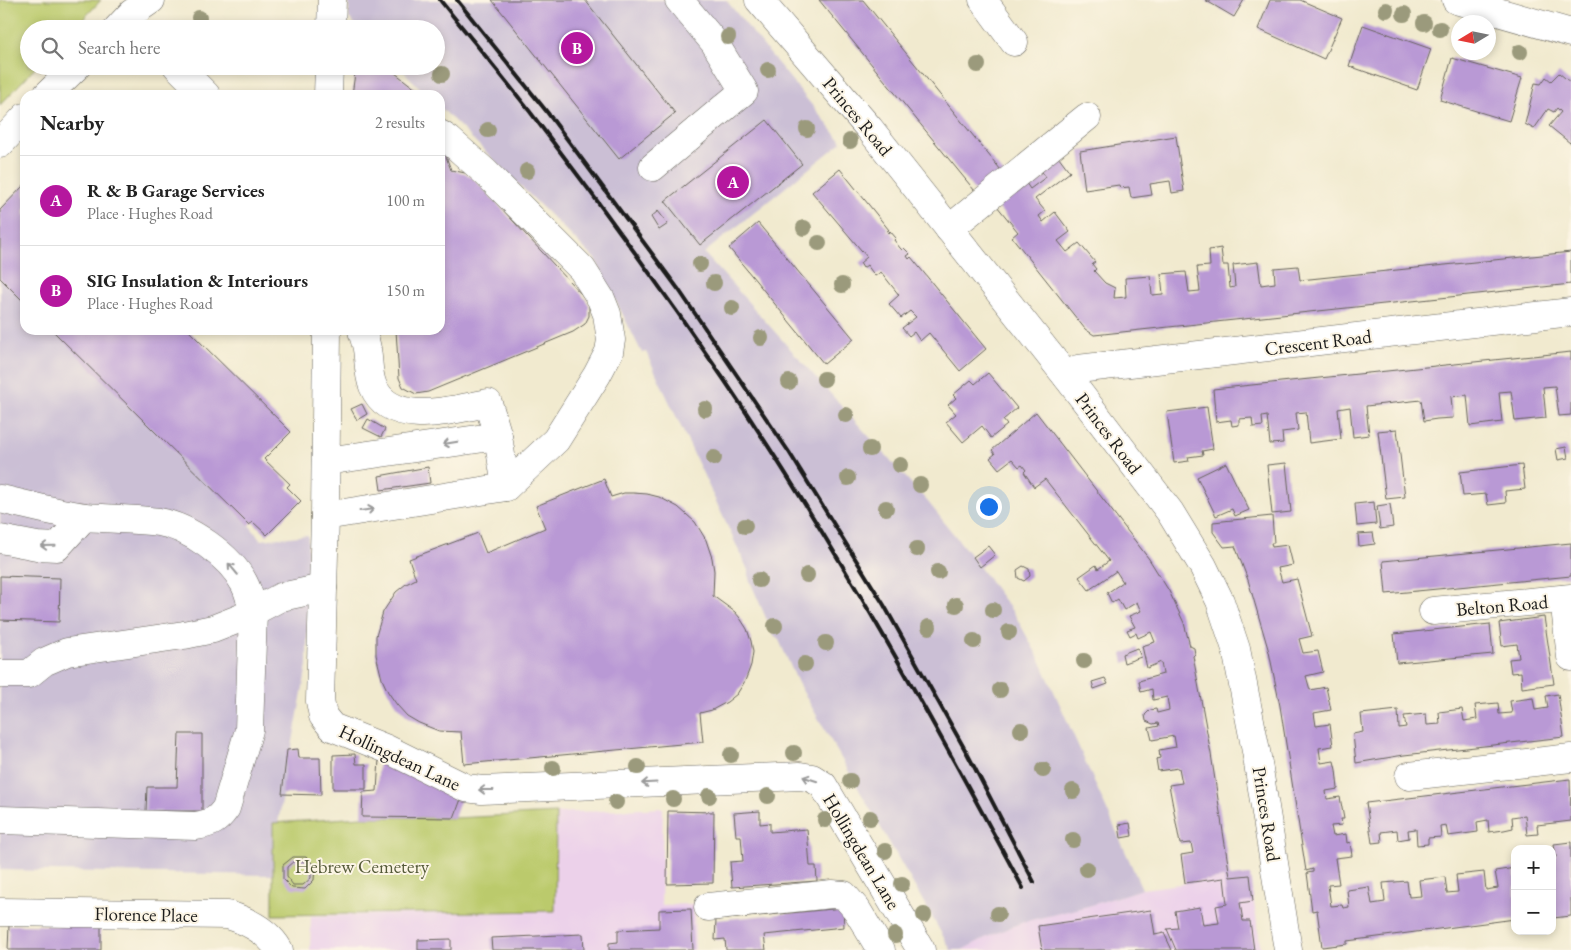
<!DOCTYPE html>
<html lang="en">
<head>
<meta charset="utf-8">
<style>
	body { margin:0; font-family:"EB Garamond",serif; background:#f6f6f6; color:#222 }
	.controls { position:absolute; right:15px; bottom:15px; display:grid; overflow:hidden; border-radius:10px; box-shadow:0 2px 8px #0003 }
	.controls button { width:45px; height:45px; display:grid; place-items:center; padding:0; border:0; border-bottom:1px solid #e0e0e0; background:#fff; color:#222; font:25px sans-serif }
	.compass { position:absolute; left:1451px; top:15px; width:45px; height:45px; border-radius:50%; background:#fff; box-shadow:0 2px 8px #0003; rotate:260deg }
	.you { position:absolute; left:988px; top:506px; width:18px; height:18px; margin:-12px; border:4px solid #fff; border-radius:50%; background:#1a73e8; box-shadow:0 0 0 8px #1a73e833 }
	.badge { display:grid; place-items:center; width:32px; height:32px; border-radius:50%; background:#b5179e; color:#fff; font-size:16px; font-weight:700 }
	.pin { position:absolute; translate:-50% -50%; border:2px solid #fff; box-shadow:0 1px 5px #0006 }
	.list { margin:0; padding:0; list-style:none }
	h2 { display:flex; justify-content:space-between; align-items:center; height:65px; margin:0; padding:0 20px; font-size:21px }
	h2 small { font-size:16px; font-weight:400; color:#767676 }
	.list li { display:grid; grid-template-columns:32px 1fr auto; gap:15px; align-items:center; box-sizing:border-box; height:90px; padding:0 20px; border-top:1px solid #e0e0e0 }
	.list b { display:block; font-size:19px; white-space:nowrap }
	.list p { margin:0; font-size:16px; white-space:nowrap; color:#767676 }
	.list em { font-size:16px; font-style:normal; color:#767676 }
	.icon { flex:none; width:28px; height:28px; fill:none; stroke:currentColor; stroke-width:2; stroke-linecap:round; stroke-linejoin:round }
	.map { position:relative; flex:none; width:1571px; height:950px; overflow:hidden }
	.search { position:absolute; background:#fff; box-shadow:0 2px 8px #0003; left:20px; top:20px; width:425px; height:55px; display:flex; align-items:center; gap:12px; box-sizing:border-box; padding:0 18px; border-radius:28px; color:#767676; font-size:19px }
	.panel { position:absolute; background:#fff; box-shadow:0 2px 8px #0003; left:20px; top:90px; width:425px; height:245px; border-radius:15px }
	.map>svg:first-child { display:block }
	.built { fill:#ecd1ea }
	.industrial { fill:#cbbfd5 }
	.green { fill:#bbca6c; stroke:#6c7344 }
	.building { fill:#b999d5; fill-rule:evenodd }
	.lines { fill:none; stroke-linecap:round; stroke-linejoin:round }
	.minor-casing { stroke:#67645b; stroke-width:29 }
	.minor { stroke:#fff; stroke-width:28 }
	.rail { stroke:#1c1c1c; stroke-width:4 }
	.tree { fill:#9b9a7c }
	.oneway { stroke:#999 }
	.labels { text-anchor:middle; stroke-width:4; stroke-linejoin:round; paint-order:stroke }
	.street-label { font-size:19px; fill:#1c1c1c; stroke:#fcf5e5 }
	.park-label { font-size:19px; fill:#545938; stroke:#fcf5e5 }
</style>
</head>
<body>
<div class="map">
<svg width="1571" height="950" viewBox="0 0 1571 950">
	<rect width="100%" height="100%" fill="#fcf5e5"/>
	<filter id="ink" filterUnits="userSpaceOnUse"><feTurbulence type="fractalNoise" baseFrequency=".02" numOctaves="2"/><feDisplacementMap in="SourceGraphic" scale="10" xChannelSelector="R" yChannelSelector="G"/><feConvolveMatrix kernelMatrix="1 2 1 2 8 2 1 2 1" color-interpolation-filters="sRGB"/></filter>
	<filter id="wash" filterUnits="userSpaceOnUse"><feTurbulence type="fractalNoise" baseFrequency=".0096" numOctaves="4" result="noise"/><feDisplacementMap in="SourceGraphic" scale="20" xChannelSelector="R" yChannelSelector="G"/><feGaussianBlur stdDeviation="1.12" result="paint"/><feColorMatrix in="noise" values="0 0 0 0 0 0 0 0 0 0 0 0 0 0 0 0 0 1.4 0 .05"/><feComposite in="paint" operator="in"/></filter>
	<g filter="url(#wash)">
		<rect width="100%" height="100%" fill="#f1eacf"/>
		<g class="built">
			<polygon points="663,808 661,905 694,904 695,950 310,950 311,916 555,911 556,813"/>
			<polygon points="1250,875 1261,950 962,950 987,937 1023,922 1088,906 1142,889"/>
		</g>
		<g class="industrial">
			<polygon points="349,0 726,0 842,142 704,253 928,502 972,557 1015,615 1040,660 1142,889 1088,906 1023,922 987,937 962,950 951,950 798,683 779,640 773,634 749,579 748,570 646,352 642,353 595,259 440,107 440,95 427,95 398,66 436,66 436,29 360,29 349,18"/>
			<polygon points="0,278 25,303 25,330 52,330 249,525 261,540 308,535 307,665 278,823 273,824 273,875 0,870"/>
		</g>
		<g class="green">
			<polygon points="0,0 101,0 74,29 29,29 29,66 37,66 0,105"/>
			<polygon points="556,813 555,911 273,915 273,823 362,817 454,818"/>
		</g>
		<g id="blocks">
			<g class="building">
				<polygon points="492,0 585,0 675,113 619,159"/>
				<polygon points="819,0 863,0 1005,175 979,196"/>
				<polygon points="1205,0 1244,0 1234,17"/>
				<polygon points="1270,0 1300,0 1342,18 1324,59 1258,29"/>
				<polygon points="1363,25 1431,49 1417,90 1349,66"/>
				<polygon points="1452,58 1522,78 1509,121 1440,100"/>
				<polygon points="356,66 386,66 417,90 418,95 352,95"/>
				<polygon points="1559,73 1571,83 1571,142 1570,143 1549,126 1561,112 1557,108 1554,112 1548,109 1534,129 1525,124 1535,83 1541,84 1546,77 1551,81"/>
				<polygon points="767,120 802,164 700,245 665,201"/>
				<polygon points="1176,136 1184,191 1172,193 1170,181 1150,184 1152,195 1131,198 1129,187 1120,188 1119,185 1085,190 1080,151"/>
				<polygon points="440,146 442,146 451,170 465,173 475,180 582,295 589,305 589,316 585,324 573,332 428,392 416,394 403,387 399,378 396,330 440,330"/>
				<polygon points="1056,153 1070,172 1035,199 1045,211 1039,216 1043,222 1055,212 1070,232 1058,241 1067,252 1079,243 1095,262 1092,264 1096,269 1094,271 1105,283 1115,288 1114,298 1126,297 1125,278 1150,276 1152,295 1163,294 1161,274 1186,272 1189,292 1200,291 1197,267 1210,266 1209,250 1221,248 1223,265 1228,265 1230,288 1235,287 1233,265 1258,262 1261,285 1275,283 1274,268 1298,266 1300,280 1571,252 1571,284 1094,335 1085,329 1012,237 1018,232 997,206 1026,183 1030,189 1046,177 1038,167"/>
				<polygon points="840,169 889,230 887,231 888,233 890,231 896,238 894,240 900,248 902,250 904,248 910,254 907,256 909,259 911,257 986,349 960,371 929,333 920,341 914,332 909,336 902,328 916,317 910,311 901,318 889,304 899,295 881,272 875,276 867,265 863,268 860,263 867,257 812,192"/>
				<polygon points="25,184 25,303 0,278 0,210"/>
				<polygon points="658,211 668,224 659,230 651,217"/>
				<polygon points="758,223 854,339 824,364 729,248"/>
				<polygon points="52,330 188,330 291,432 264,459 290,484 287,487 301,501 267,535 253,522 249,525"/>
				<polygon points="1571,352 1571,415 1559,416 1555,386 1543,387 1546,418 1515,421 1511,391 1499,392 1502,422 1470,426 1467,395 1451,397 1453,418 1437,419 1424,421 1421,400 1366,406 1369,435 1353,437 1350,407 1338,409 1341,439 1309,443 1306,412 1296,413 1298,430 1282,432 1283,443 1270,444 1267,416 1262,417 1263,426 1253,427 1252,418 1239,419 1239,425 1232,426 1231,420 1216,422 1213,389"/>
				<polygon points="988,373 1017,408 1003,420 1007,425 991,438 982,426 963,442 946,422 956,414 948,405 956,398 953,395 971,380 975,384"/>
				<polygon points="362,404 367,414 357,420 351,409"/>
				<polygon points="1207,407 1213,449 1202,451 1203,455 1188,457 1189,461 1174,463 1167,412"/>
				<polygon points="1036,412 1149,559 1169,591 1184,623 1190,646 1194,648 1195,654 1193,656 1211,754 1230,877 1250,875 1253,901 1240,903 1243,921 1250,921 1254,950 1176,950 1167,929 1178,928 1175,911 1200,907 1203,925 1219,923 1216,906 1227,904 1224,878 1185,883 1181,855 1193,853 1191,843 1180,844 1169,785 1182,783 1179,768 1158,771 1156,759 1160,758 1159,750 1176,747 1174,736 1152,740 1149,728 1159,726 1158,723 1153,724 1146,721 1145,715 1150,710 1156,709 1157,713 1169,710 1167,697 1153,700 1152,689 1141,692 1139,681 1163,674 1161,662 1147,668 1142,646 1155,642 1151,632 1138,638 1136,633 1130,636 1127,630 1135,627 1129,616 1141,611 1139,607 1137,602 1124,610 1118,599 1112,603 1107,593 1123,582 1116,571 1089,590 1079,577 1096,565 1098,569 1109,561 1045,479 1034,487 1024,472 1026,470 1022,465 1019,467 1012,459 999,469 990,458 995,454 992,450"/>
				<polygon points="368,419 385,429 381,437 363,428"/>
				<polygon points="1397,429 1405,497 1386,499 1378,431"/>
				<polygon points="1566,447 1568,458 1558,460 1556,449"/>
				<polygon points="1226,463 1249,510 1235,516 1232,509 1216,516 1197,477"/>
				<polygon points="1286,463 1291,512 1272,514 1267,465"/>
				<polygon points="1522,465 1525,489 1505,491 1506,503 1488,505 1486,494 1463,496 1460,472"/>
				<polygon points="428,467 430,483 381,490 379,476"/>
				<polygon points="604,479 611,497 624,493 633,493 647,494 659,497 678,507 695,522 700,530 706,540 712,558 714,571 713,596 735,612 740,618 747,629 751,641 753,652 751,665 745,681 737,694 727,702 712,710 700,713 703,742 464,764 461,732 439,731 419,723 407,716 397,705 388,692 382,679 376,655 376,636 383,612 396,592 406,584 416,579 409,559 478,533 486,553 545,528 536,506"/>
				<polygon points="1374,502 1376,524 1357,526 1355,504"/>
				<polygon points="1390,504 1393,527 1380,529 1377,506"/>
				<polygon points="1272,516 1274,543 1271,543 1272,547 1288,545 1293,565 1278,568 1282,582 1297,579 1312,636 1299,639 1303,653 1318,651 1323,672 1306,676 1310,690 1326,687 1331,710 1314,713 1316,726 1330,724 1333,746 1319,748 1321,763 1334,761 1336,770 1338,789 1326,791 1327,799 1340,797 1344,819 1341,819 1342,825 1331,826 1333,836 1346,834 1347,843 1350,842 1352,856 1335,858 1339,884 1328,885 1331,906 1342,905 1343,908 1349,907 1347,890 1369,887 1372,904 1385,902 1383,883 1407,881 1409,897 1421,896 1419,880 1445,877 1447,893 1458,892 1456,875 1484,872 1486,890 1498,888 1495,871 1515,868 1515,919 1347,941 1347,944 1322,947 1317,910 1312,911 1307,873 1313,872 1313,869 1306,871 1280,706 1269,652 1248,580 1235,546 1224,547 1213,532 1213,522"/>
				<polygon points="1373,533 1375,544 1359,546 1358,534"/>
				<polygon points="1571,543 1571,576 1386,594 1383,561"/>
				<polygon points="988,546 995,555 980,567 973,557"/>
				<polygon points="1023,566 1029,569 1030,576 1024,581 1018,578 1017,570"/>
				<polygon points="0,576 60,578 59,622 0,620"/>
				<polygon points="1544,617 1554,684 1522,688 1521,672 1511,673 1509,659 1519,658 1517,644 1502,646 1499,623"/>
				<polygon points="1490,624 1493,654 1397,663 1394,634"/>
				<polygon points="1137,648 1141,657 1124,663 1122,654"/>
				<polygon points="1105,678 1108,684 1094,689 1092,682"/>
				<polygon points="1558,694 1564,737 1404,755 1356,763 1353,734 1363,732 1361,714 1398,710 1399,728 1406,727 1404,716 1426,714 1427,725 1440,724 1439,712 1462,709 1464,721 1477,719 1475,705 1498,703 1499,714 1512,713 1510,701 1533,698 1535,710 1548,708 1546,696"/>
				<polygon points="179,734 202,734 202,811 146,811 147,787 177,787"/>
				<polygon points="298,749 299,758 320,758 321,795 282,794 287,750"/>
				<polygon points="355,754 356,764 366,764 366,789 333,789 333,755"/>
				<polygon points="379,759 461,799 454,818 362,817 363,792 377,791"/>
				<polygon points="1570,779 1571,821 1537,825 1538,834 1527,835 1525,815 1512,817 1513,828 1504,830 1489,832 1488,820 1477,822 1478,832 1448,836 1446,825 1440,826 1441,837 1428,838 1428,844 1417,845 1416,829 1408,830 1409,838 1398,840 1397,830 1381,832 1382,842 1372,843 1366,803"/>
				<polygon points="668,811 714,812 713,883 667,884"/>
				<polygon points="760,811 760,824 770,823 770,832 807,829 810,866 816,866 817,881 732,887 730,862 743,861 741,836 736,836 734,813"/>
				<polygon points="1130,823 1132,836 1121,838 1119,825"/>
				<polygon points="1571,842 1571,916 1553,918 1552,857 1556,857 1554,844"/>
				<path d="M293 857H306L315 866 314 880 305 889 292 888 283 879V865ZM294 861H304L311 868V878L303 885H293L287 877V867Z"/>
				<polygon points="843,908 844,927 764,935 766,950 726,950 725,939 715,940 716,920"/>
				<polygon points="691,909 693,950 609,950 609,943 618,942 618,930 659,928 659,910"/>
				<polygon points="1151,910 1155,935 1164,933 1172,950 1042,950 1038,926"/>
				<polygon points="9,925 101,926 101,950 8,950"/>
				<polygon points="583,934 584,950 492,950 491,938"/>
				<polygon points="451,939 451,950 418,950 418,940"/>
			</g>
		</g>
	</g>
	<g filter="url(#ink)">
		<use href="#blocks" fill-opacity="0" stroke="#67645b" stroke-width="1"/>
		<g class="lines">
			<defs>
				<g id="minor">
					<polyline points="759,0 869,128 1067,377 1170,512 1203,566 1220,601 1236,649 1256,751 1288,950"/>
					<polyline points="983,0 1014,42"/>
					<polyline points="1456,0 1571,33"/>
					<polyline points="117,29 132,13 151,0"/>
					<polyline points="331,29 332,0"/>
					<polyline points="177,66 206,95"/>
					<polyline points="47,95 77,66"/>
					<polyline points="328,95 329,66"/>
					<polyline points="0,144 25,117"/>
					<polyline points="653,167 744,91 714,42 679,0"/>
					<polyline points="949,229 1087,117"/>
					<polyline points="327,330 325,516 320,701 323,716 332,727 387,749 466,788 482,790 800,776 812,778 823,785 921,950"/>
					<path d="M362 330C363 336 366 342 367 349 369 361 368 374 373 386 391 429 454 409 488 403L498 436 506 487"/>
					<polyline points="1067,377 1078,369 1571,312"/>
					<polyline points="326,461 498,436"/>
					<path d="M0 499C28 505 59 514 86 517 110 519 135 519 159 522 189 527 230 556 244 583 249 592 251 602 253 612L249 730 226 808C217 821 212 823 196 826L0 820"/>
					<polyline points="325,516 506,487 556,440 597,375 609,352 611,340 607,314 601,299 582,269 485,172 448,139 440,134"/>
					<polyline points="0,539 37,546 57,547 84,517"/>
					<polyline points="1564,599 1571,657"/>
					<polyline points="1433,611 1571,598"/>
					<polyline points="0,674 29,674 44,662 67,652 184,635 213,629 241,618 281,597 323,588"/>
					<polyline points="1409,776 1571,758"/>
					<polyline points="708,907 832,894 844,895 857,910 881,950"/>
					<path d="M0 912 228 915C248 921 268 931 279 950"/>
				</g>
			</defs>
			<use href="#minor" class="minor-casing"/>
			<use href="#minor" class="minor"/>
			<g class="rail">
				<path d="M440 0C472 40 506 80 537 121 602 206 665 293 725 381 835 543 930 715 1023 888"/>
				<polyline points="457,0 547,112 679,290 789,452 884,605 968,755 1034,882"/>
			</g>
		</g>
		<g class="tree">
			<circle cx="1386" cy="10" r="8"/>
			<circle cx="1404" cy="14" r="8"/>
			<circle cx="199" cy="18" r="8"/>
			<circle cx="1424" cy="23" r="8"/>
			<circle cx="1440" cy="29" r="8"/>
			<circle cx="728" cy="37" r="8"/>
			<circle cx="1520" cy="52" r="8"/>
			<circle cx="978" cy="65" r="8"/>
			<circle cx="768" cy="70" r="8"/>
			<circle cx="442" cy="74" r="8"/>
			<circle cx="807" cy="129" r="8"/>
			<circle cx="488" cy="130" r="8"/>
			<circle cx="850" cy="141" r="8"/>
			<circle cx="527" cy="171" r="8"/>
			<circle cx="804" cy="228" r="8"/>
			<circle cx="819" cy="243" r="8"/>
			<circle cx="700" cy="264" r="8"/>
			<circle cx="714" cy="283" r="8"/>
			<circle cx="842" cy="285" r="8"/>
			<circle cx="732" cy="308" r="8"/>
			<circle cx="761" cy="338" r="8"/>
			<circle cx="824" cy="379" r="8"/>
			<circle cx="789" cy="382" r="8"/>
			<circle cx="705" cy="409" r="8"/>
			<circle cx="846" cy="415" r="8"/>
			<circle cx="870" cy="449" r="8"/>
			<circle cx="714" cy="458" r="8"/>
			<circle cx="900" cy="465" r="8"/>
			<circle cx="848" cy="478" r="8"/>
			<circle cx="920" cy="485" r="8"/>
			<circle cx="886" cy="508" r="8"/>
			<circle cx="745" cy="526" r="8"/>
			<circle cx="917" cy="549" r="8"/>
			<circle cx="938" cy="572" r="8"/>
			<circle cx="807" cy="575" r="8"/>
			<circle cx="759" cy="580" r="8"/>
			<circle cx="956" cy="605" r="8"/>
			<circle cx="993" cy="610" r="8"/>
			<circle cx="775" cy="626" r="8"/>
			<circle cx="929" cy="627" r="8"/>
			<circle cx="1009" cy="632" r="8"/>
			<circle cx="974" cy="641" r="8"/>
			<circle cx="826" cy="643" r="8"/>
			<circle cx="1084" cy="661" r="8"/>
			<circle cx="805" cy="664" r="8"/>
			<circle cx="1000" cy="690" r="8"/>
			<circle cx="1021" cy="730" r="8"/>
			<circle cx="794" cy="753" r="8"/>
			<circle cx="731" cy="755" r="8"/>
			<circle cx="638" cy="767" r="8"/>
			<circle cx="553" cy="768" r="8"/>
			<circle cx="1043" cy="770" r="8"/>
			<circle cx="850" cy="781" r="8"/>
			<circle cx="1073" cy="791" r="8"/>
			<circle cx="709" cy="796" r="8"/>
			<circle cx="768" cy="796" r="8"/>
			<circle cx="673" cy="799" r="8"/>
			<circle cx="616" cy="802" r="8"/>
			<circle cx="870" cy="818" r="8"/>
			<circle cx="825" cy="820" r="8"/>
			<circle cx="1073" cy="840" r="8"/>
			<circle cx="885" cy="851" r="8"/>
			<circle cx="1087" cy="869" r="8"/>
			<circle cx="902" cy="884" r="8"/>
			<circle cx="998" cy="914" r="8"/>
			<circle cx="924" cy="915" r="8"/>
			<circle cx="895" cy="935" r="8"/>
		</g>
		<defs><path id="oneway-shaft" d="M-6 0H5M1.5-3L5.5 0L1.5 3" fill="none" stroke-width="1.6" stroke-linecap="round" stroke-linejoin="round" transform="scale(1.25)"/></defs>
		<g class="oneway">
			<use href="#oneway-shaft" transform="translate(450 443) rotate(171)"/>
			<use href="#oneway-shaft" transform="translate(367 510) rotate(-8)"/>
			<use href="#oneway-shaft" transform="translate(48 546) rotate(179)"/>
			<use href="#oneway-shaft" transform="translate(233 569) rotate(-130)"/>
			<use href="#oneway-shaft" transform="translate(810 779) rotate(-162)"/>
			<use href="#oneway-shaft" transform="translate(649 783) rotate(177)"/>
			<use href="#oneway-shaft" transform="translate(486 790) rotate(-180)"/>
		</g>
	</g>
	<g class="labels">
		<g class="street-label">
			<text transform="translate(858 116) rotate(50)" y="7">Princes Road</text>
			<text transform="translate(1318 342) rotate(-7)" y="7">Crescent Road</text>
			<text transform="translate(1109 433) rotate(53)" y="7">Princes Road</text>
			<text transform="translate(1502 605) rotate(-5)" y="7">Belton Road</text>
			<text transform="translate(400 757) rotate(25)" y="7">Hollingdean Lane</text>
			<text transform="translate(1267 814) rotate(81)" y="7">Princes Road</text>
			<text transform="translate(862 851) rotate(59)" y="7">Hollingdean Lane</text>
			<text transform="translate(146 914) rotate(1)" y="7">Florence Place</text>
		</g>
		<g class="park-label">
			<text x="362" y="873">Hebrew Cemetery</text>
		</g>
	</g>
</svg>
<div class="controls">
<button>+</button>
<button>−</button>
</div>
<svg class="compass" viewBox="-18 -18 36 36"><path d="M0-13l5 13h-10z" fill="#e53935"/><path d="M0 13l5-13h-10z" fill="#767676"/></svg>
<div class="you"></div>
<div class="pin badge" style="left:733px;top:182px">A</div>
<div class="pin badge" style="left:577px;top:48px">B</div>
<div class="search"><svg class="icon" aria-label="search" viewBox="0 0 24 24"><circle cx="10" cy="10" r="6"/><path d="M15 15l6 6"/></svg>Search here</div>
<section class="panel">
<h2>Nearby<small>2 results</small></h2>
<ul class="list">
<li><span class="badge">A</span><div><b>R &amp; B Garage Services</b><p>Place · Hughes Road</p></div><em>100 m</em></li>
<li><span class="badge">B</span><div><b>SIG Insulation &amp; Interiours</b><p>Place · Hughes Road</p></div><em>150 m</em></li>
</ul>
</section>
</div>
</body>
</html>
